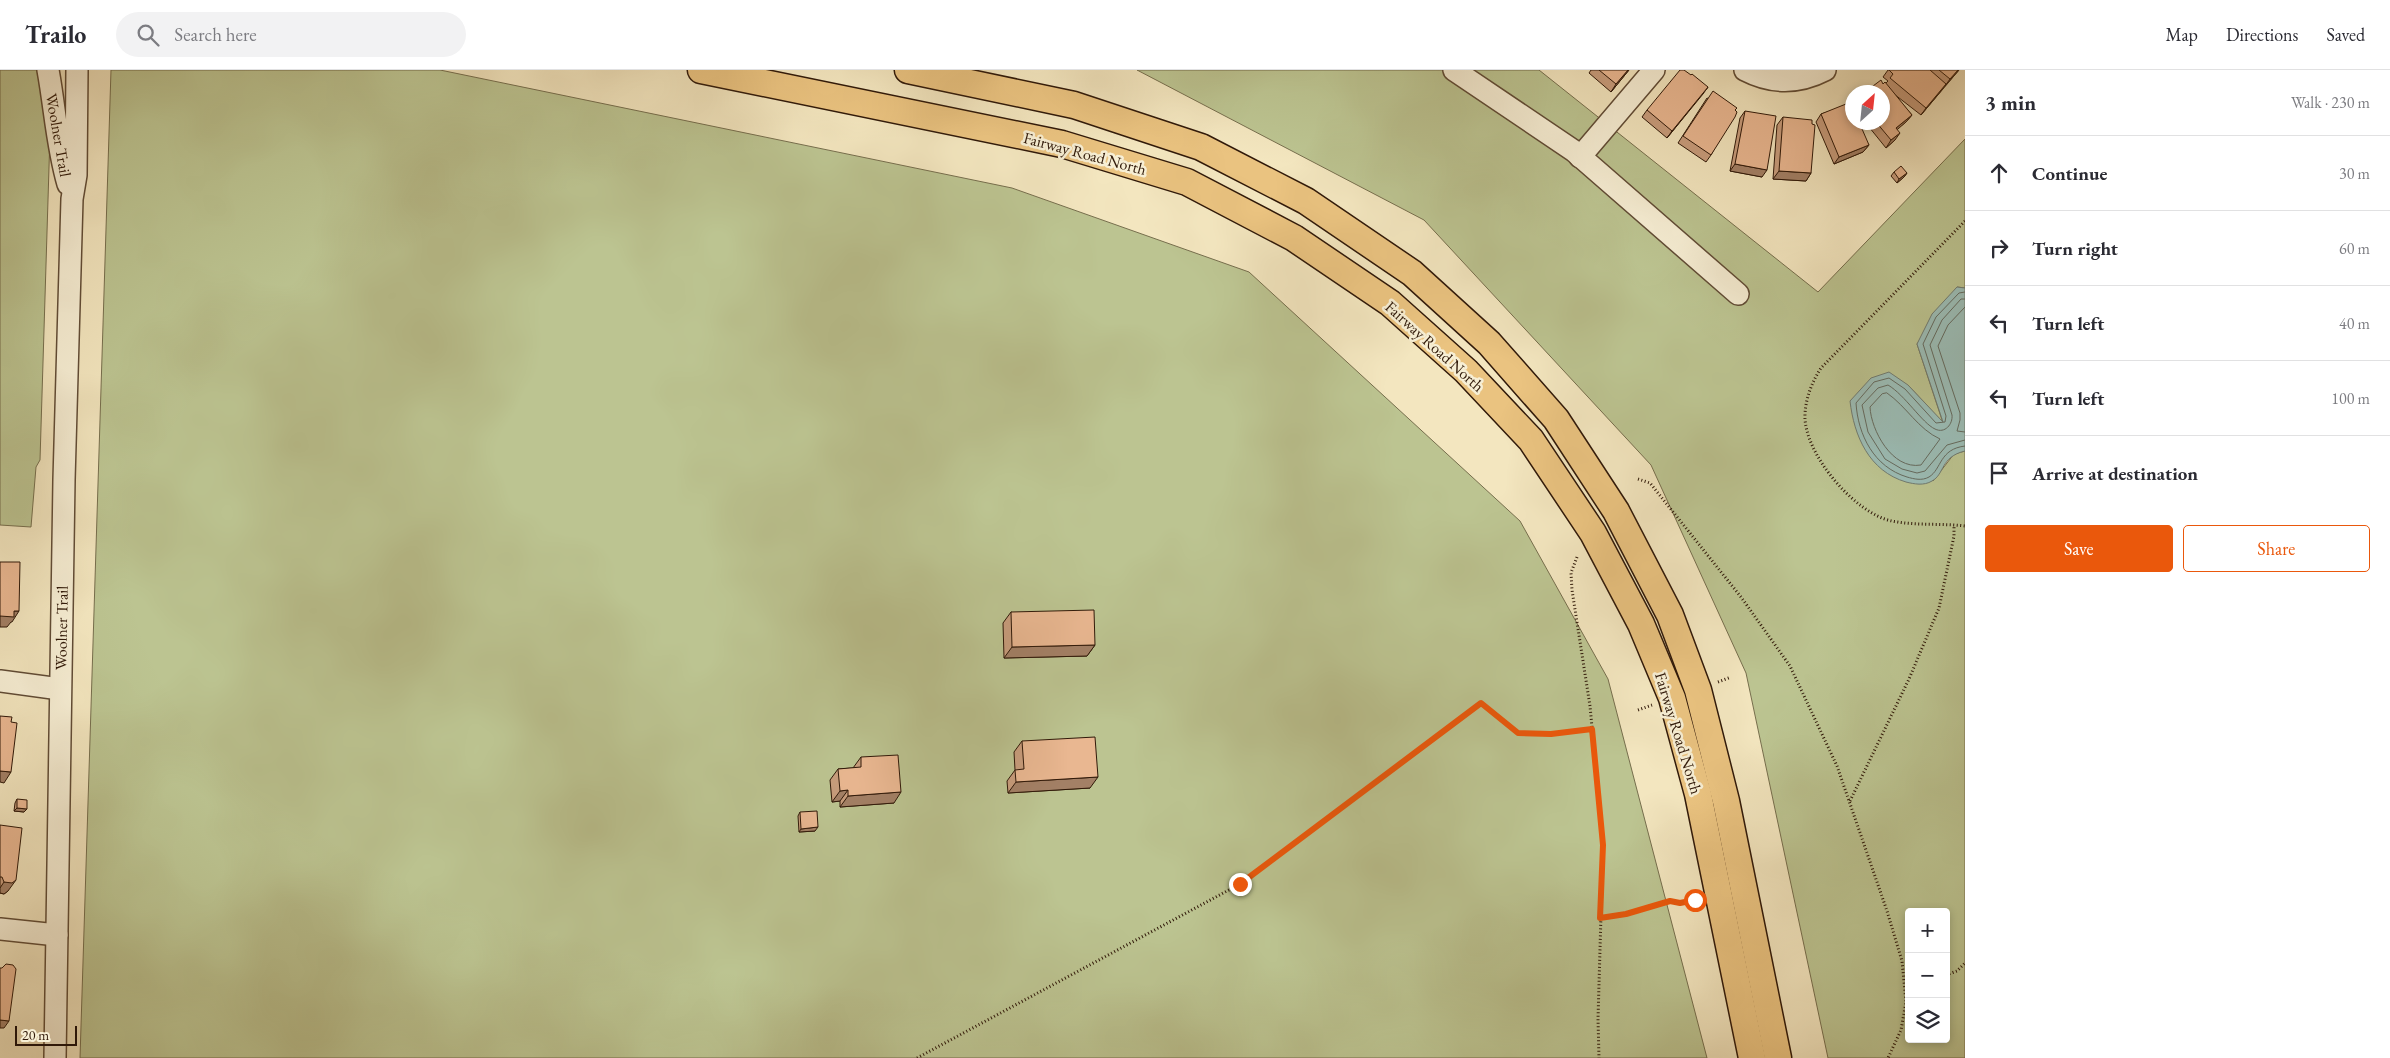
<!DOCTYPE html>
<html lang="en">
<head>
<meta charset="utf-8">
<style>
	body { margin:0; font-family:"EB Garamond",serif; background:#f2f2f3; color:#2b2b33 }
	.controls { position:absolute; right:15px; bottom:15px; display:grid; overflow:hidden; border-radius:5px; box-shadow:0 2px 8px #0003 }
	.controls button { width:45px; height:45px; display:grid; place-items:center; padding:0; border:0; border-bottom:1px solid #e1e1e2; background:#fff; color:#2b2b33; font:25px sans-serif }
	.compass { position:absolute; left:1845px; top:15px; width:45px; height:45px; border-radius:50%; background:#fff; box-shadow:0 2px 8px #0003; rotate:27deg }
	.scale { position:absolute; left:15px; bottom:12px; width:62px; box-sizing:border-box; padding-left:5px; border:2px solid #301909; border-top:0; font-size:14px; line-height:18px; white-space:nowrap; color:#301909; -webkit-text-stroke:4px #f7efd5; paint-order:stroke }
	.stop { position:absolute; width:15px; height:15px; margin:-11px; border:4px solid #ea580c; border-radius:50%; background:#fff }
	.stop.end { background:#ea580c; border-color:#fff; box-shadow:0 1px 5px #0008 }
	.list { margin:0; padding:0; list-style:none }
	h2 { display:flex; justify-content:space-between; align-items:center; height:65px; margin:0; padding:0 20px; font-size:21px }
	h2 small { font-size:16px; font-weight:400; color:#7c7c81 }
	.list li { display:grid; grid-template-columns:32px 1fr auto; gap:15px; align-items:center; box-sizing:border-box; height:75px; padding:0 20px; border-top:1px solid #e1e1e2 }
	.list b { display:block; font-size:19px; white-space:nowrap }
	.list em { font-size:16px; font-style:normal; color:#7c7c81 }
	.actions { display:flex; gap:10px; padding:15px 20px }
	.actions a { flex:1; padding:11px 0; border:1px solid #ea580c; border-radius:5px; text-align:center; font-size:18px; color:#ea580c }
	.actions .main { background:#ea580c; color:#fff }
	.icon { flex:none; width:28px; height:28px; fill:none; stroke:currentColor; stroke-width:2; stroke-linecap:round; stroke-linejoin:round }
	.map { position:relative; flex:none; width:1965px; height:988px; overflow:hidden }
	header { display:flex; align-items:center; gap:30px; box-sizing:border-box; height:70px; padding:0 25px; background:#fff; border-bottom:1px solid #e1e1e2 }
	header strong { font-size:24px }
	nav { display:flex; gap:28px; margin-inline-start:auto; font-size:18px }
	.search { width:350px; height:45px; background:#f2f2f3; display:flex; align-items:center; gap:12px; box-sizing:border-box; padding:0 18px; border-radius:28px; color:#7c7c81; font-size:19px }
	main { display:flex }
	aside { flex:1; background:#fff }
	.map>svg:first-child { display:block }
	.green { fill:#bcc491; stroke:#766e4d; fill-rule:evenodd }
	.water { fill:#9cbeb7; stroke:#717c71 }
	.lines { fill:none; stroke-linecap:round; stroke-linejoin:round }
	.shore { stroke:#666c60; stroke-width:1 }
	.minor-casing { stroke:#614c36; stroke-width:24 }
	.major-casing { stroke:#301909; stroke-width:29 }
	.path { stroke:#301909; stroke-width:3; stroke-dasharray:1 2.5; stroke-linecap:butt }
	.minor { stroke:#f7efd5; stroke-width:21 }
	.major { stroke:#eac380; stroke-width:26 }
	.wall { fill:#c89d7d; stroke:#301909 }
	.shaded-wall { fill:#a38066; stroke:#301909 }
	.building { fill:#e9b791; stroke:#301909 }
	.route { stroke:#ea580c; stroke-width:6 }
	.labels { text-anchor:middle; stroke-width:5; stroke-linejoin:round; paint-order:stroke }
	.street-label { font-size:16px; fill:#301909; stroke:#f7efd5 }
</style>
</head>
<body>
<header>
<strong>Trailo</strong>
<div class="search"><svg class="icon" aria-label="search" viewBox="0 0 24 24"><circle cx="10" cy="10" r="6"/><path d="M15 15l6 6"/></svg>Search here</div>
<nav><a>Map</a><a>Directions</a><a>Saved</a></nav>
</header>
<main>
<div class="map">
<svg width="1965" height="988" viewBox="0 0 1965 988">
	<rect width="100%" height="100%" fill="#f3e6bf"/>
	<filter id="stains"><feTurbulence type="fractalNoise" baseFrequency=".004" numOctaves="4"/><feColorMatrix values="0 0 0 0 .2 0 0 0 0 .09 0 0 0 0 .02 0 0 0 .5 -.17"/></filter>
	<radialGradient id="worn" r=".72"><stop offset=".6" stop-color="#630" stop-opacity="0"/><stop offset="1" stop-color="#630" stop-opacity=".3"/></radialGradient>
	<g class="green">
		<polygon points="0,0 52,0 40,390 36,397 31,457 0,455"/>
		<polygon points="111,0 440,0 1012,118 1249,202 1520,451 1608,609 1707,988 80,988"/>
		<path d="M1137 0H1539L1818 222 1965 69V218L1957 217 1917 274 1943 353 1908 315 1933 411 1954 384 1965 381V988H1828L1746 603 1651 395 1424 150ZM1909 842H1946V969H1909Z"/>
	</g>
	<path class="water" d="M1957 217 1965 218V381C1940 387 1945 404 1932 411 1924 416 1914 414 1906 412 1869 401 1854 366 1850 331L1871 308 1889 302 1908 315 1943 352 1917 274 1932 244Z"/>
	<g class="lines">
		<g class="shore">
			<path d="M1965 222 1959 223 1936 247 1923 274 1946 346 1945 352 1936 353 1905 319 1889 308 1874 312 1856 333C1858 365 1874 397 1907 407 1914 409 1922 411 1929 407 1942 399 1939 379 1965 376"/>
			<path d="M1965 229H1961L1942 250 1930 275 1952 345C1953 354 1945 364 1935 359 1922 353 1905 325 1888 315L1878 318 1862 335 1868 362 1885 389 1902 399 1917 403 1925 401 1947 375 1965 370"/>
			<polyline points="1965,237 1948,255 1938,276 1960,343 1960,350 1957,361 1965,362"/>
			<path d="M1887 323C1907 337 1918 359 1940 369L1921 395C1892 400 1871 360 1870 337L1882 324Z"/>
		</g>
		<defs>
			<g id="minor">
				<path d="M48 0C55 38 57 77 68 114"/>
				<polyline points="1454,0 1574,81 1738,224"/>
				<path d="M1745 0C1772 14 1798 14 1825 0"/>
				<polyline points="1580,87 1654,0"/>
				<polyline points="0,611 60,619"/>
				<polyline points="0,859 57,865"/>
				<polyline points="55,988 64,410 72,129 76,105 77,0"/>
			</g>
			<g id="major">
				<polyline points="701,0 1062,74 1187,112 1294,168 1390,233 1466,301 1531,370 1593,463 1641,554 1672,628 1698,724 1752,988"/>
				<polyline points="908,0 1074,35 1201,77 1306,131 1412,203 1489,273 1556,349 1616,441 1670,545 1698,620 1726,731 1778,988"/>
			</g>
		</defs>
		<use href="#minor" class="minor-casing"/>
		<use href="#major" class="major-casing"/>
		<g class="path">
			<path d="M1965 151 1821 298C1812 312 1806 327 1805 344 1803 383 1855 444 1892 451 1916 456 1941 453 1965 456"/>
			<polyline points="1638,409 1650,413 1741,527 1790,596 1837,696 1887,841 1902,891 1906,932 1901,960 1888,988"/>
			<polyline points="1577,487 1571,503 1572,520 1590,636 1603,775 1598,949 1599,988"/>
			<polyline points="1718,612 1731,607"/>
			<polyline points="1638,640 1652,635"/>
			<polyline points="1850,731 1909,609 1939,538 1954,466 1954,455"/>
			<polyline points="1600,848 1626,844 1670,831 1680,833 1695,831"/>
			<polyline points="1946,905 1957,901 1965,893"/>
			<polyline points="917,988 1240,814 1481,633 1518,663 1551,664 1592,659"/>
		</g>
		<use href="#minor" class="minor"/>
		<use href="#major" class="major"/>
	</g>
	<g class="wall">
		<polygon points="1591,0 1629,0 1611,22 1589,3"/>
		<polygon points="1888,0 1959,0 1921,45 1894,24 1912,45 1906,52 1897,59 1895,70 1886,78 1865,52 1882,52 1883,14 1886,13 1888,11 1883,7"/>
		<polygon points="1708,17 1667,68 1642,47 1647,40"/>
		<polygon points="1707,28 1735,40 1711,85 1706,92 1678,73"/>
		<polygon points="1852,34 1852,52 1869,75 1863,82 1834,94 1816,52 1821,44"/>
		<polygon points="1745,41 1762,107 1730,101 1740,48"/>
		<polygon points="1783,47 1811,103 1806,111 1773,109 1777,55"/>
		<polygon points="1894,102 1907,103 1904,107 1897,113 1891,106"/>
		<polygon points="1011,542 1095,575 1087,586 1004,588 1003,553"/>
		<polygon points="1022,671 1090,718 1008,723 1007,711 1015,700 1014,682"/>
		<polygon points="861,687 894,733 840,737 840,731 832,732 830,710 838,699 853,698"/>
		<polygon points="17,729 27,739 24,742 14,741 15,733"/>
		<polygon points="800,742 815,761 799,762 798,746"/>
		<polygon points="0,755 8,821 4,824 0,823"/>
	</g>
	<g class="shaded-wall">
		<polygon points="1628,0 1629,0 1611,22 1616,14"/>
		<polygon points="1958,0 1959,0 1945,16 1950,9"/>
		<polygon points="1946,14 1941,21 1921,45 1926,38"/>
		<polygon points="1708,17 1703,24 1667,68 1672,61"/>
		<polygon points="1912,45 1906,52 1891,65 1896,58"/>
		<polygon points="1900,63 1895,70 1886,78 1891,70"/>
		<polygon points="1869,75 1863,82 1834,94 1839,87"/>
		<polygon points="1735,94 1767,100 1762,107 1730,101"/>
		<polygon points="1779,101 1811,103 1806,111 1773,109"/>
		<polygon points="1907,103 1904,107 1897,113 1899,109"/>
		<polygon points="14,541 19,541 12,552 11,552 7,557 0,557 0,546"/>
		<polygon points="1095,575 1087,586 1004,588 1012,577"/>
		<polygon points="0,701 11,702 4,713 0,712"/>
		<polygon points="1098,707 1090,718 1008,723 1016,712"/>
		<polygon points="848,720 840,731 832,732 840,721"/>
		<polygon points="901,722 894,733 840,737 848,726"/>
		<polygon points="17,738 27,739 24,742 14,741"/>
		<polygon points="818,757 815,761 799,762 801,759"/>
		<polygon points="16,810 8,821 4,824 0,823 0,818 4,812"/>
		<polygon points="0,950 9,951 4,958 0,958"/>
	</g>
	<g class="building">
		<polygon points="1599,0 1628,0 1616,14"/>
		<polygon points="1680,0 1684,0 1691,5 1692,4 1708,17 1672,61 1647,40"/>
		<polygon points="1889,0 1930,0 1946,14 1926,38 1890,8 1893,4"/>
		<polygon points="1939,0 1958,0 1950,9"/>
		<polygon points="1881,10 1883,14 1885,12 1912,45 1896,58 1900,63 1891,70 1876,52 1882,52 1882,22 1865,22"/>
		<polygon points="1713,21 1737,38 1735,40 1737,42 1735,47 1711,85 1683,66"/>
		<polygon points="1851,32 1852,36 1852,52 1859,52 1869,75 1839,87 1821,44"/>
		<polygon points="1745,41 1776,46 1767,100 1735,94"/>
		<polygon points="1783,47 1812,50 1812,54 1815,55 1811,103 1779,101"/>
		<polygon points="1901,96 1907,103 1899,109 1894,102"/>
		<polygon points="0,492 20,492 19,541 14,541 14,547 0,546"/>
		<polygon points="1094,540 1095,575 1012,577 1011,542"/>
		<polygon points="0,646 12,647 11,652 17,653 11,702 0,701"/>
		<polygon points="1095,667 1098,707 1016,712 1015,700 1024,699 1022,671"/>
		<polygon points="898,685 901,722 848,726 848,720 840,721 838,699 861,697 861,687"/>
		<polygon points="17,729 27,730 27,739 17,738"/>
		<polygon points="817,741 818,757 801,759 800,742"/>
		<polygon points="0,755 22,758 16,810 12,813 4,812 2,807 0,807"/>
		<polygon points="6,894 13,895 16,899 9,951 0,950 0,898 2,898"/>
	</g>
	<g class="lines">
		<polyline class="route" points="1240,814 1481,633 1518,663 1551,664 1592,659 1603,775 1600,848 1626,844 1670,831 1680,833 1695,830"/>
	</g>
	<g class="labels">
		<g class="street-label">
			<text transform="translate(59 65) rotate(80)" y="6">Woolner Trail</text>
			<text transform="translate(1085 83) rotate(15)" y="6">Fairway Road North</text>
			<text transform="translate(1435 276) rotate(42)" y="6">Fairway Road North</text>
			<text transform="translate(61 558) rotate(-89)" y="6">Woolner Trail</text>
			<text transform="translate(1679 663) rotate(73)" y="6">Fairway Road North</text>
		</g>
	</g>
	<rect width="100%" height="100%" filter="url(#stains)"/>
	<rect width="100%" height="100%" fill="url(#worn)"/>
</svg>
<div class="controls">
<button>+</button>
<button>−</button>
<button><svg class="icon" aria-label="layers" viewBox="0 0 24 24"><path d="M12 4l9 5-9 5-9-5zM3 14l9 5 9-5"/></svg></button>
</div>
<svg class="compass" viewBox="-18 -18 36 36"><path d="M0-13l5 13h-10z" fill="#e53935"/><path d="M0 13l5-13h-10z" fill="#7c7c81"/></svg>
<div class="scale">20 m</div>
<div class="stop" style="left:1695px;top:830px"></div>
<div class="stop end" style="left:1240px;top:814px"></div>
</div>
<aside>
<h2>3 min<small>Walk · 230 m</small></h2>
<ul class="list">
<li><svg class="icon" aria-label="ahead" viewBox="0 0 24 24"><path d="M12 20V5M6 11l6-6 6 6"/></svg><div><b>Continue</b></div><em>30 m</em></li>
<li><svg class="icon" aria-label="right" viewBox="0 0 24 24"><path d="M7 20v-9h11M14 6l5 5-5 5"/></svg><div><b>Turn right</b></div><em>60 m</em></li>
<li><svg class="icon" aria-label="left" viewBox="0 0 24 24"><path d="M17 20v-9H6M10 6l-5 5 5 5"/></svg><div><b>Turn left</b></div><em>40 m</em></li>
<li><svg class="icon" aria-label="left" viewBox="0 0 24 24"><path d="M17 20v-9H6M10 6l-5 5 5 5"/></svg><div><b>Turn left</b></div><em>100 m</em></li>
<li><svg class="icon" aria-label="arrive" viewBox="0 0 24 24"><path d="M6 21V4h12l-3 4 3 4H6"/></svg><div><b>Arrive at destination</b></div></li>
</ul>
<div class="actions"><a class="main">Save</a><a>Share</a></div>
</aside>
</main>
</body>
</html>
